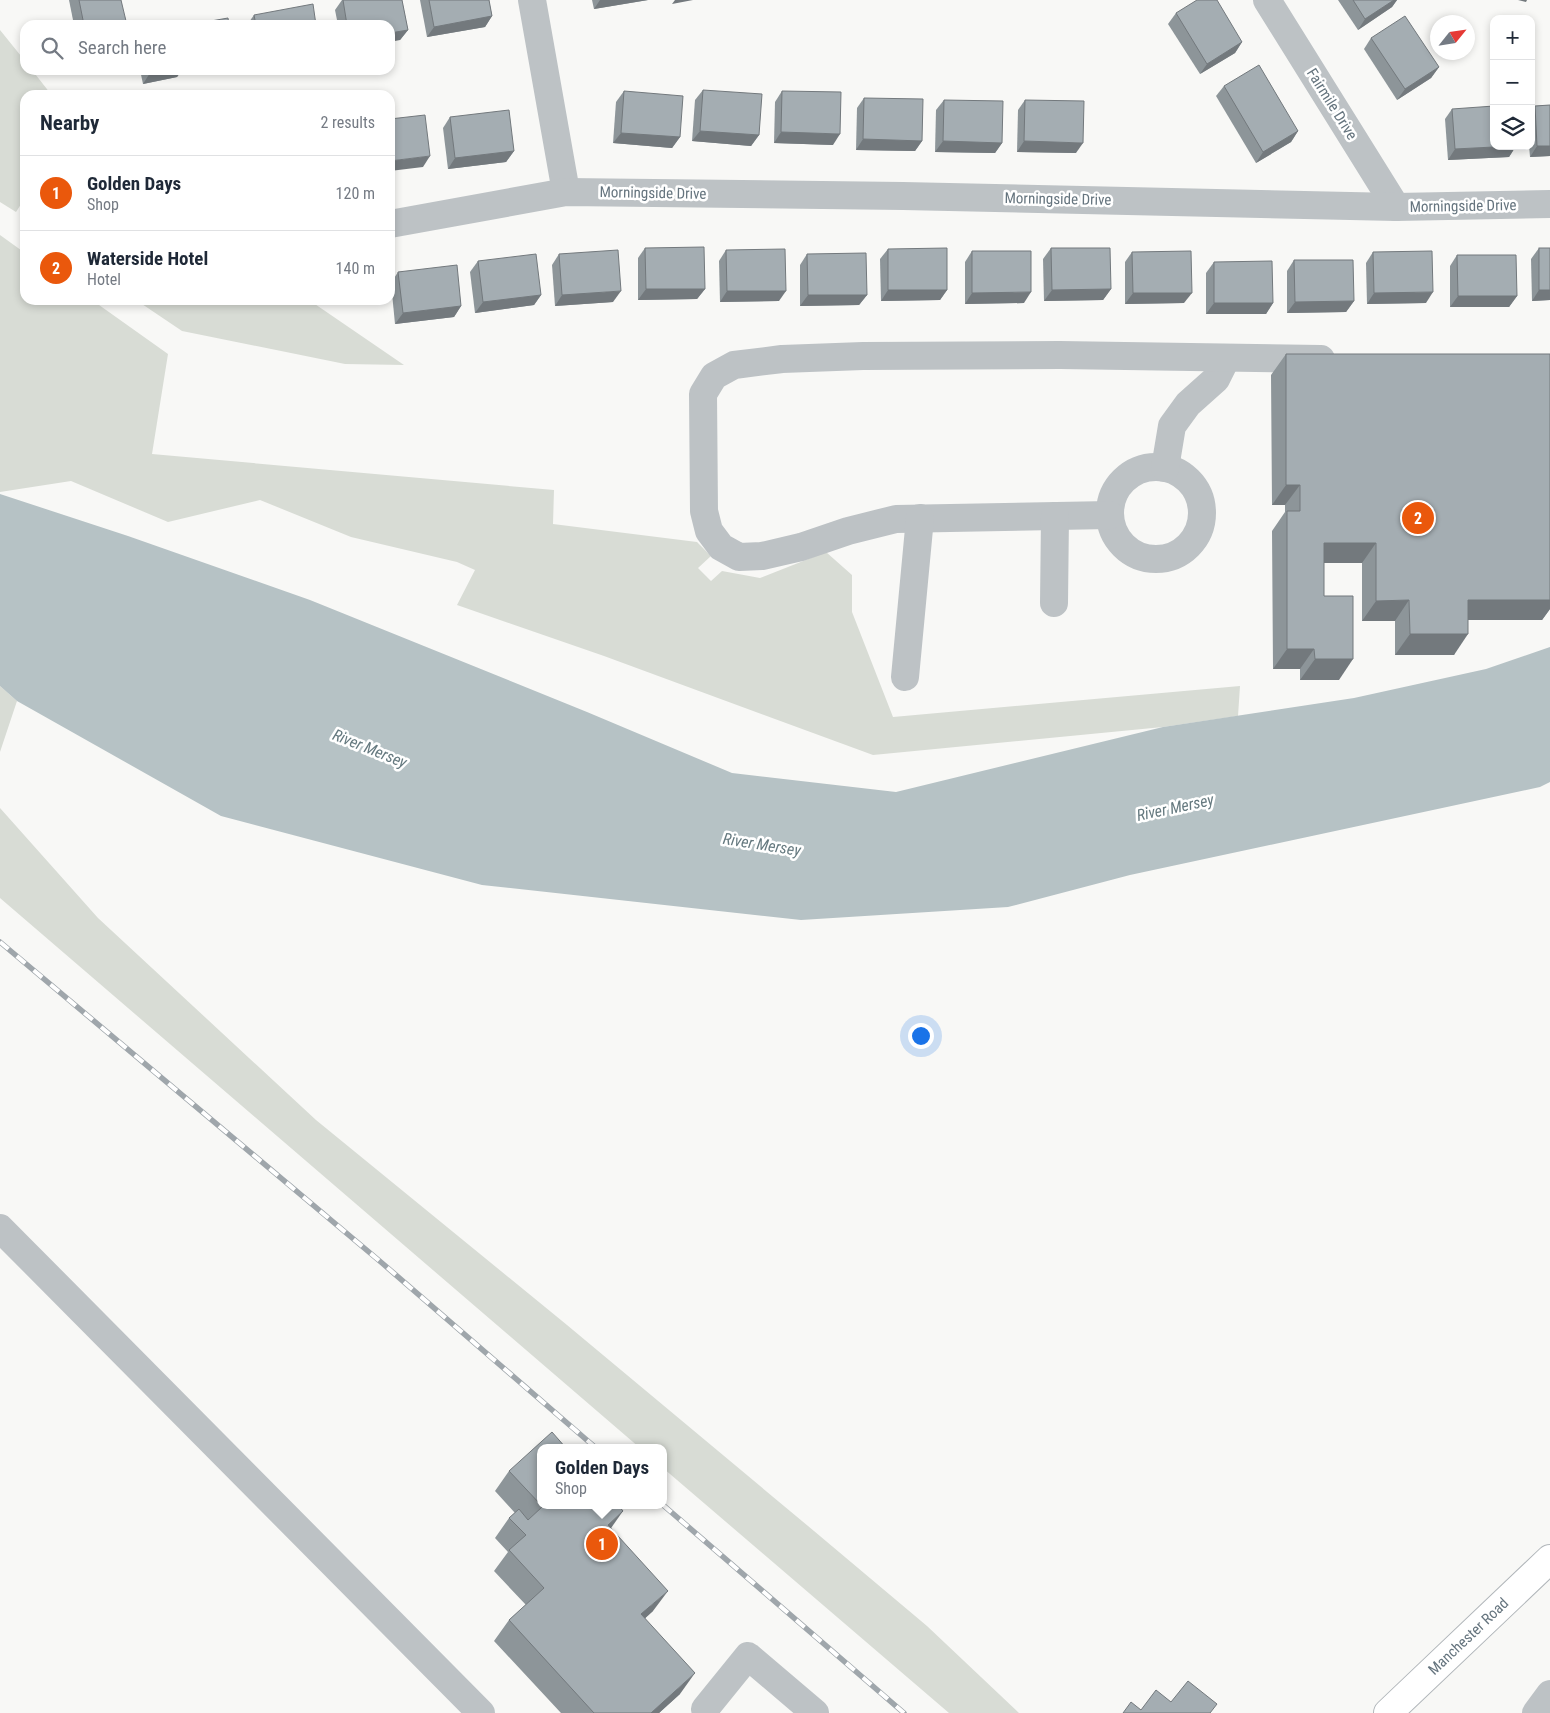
<!DOCTYPE html>
<html lang="en">
<head>
<meta charset="utf-8">
<style>
	body { margin:0; font-family:"Roboto Condensed",sans-serif; background:#f2f2f3; color:#1f2937 }
	.controls { position:absolute; right:15px; top:15px; display:grid; overflow:hidden; border-radius:10px; box-shadow:0 2px 8px #0003 }
	.controls button { width:45px; height:45px; display:grid; place-items:center; padding:0; border:0; border-bottom:1px solid #e0e1e3; background:#fff; color:#1f2937; font:25px sans-serif }
	.compass { position:absolute; left:1430px; top:15px; width:45px; height:45px; border-radius:50%; background:#fff; box-shadow:0 2px 8px #0003; rotate:60deg }
	.you { position:absolute; left:920px; top:1035px; width:18px; height:18px; margin:-12px; border:4px solid #fff; border-radius:50%; background:#1a73e8; box-shadow:0 0 0 8px #1a73e833 }
	.badge { display:grid; place-items:center; width:32px; height:32px; border-radius:50%; background:#ea580c; color:#fff; font-size:16px; font-weight:700 }
	.pin { position:absolute; translate:-50% -50%; border:2px solid #fff; box-shadow:0 1px 5px #0006 }
	.popup { position:absolute; left:537px; top:1444px; width:130px; height:65px; box-sizing:border-box; display:grid; place-content:center; border-radius:10px; background:#fff; filter:drop-shadow(0 1px 4px #0005); font-size:16px; white-space:nowrap; color:#747a83 }
	.popup b { font-size:19px; color:#1f2937 }
	.popup::after { content:''; position:absolute; left:50%; top:100%; margin-left:-10px; border:10px solid transparent; border-top-color:#fff }
	.list { margin:0; padding:0; list-style:none }
	h2 { display:flex; justify-content:space-between; align-items:center; height:65px; margin:0; padding:0 20px; font-size:21px }
	h2 small { font-size:16px; font-weight:400; color:#747a83 }
	.list li { display:grid; grid-template-columns:32px 1fr auto; gap:15px; align-items:center; box-sizing:border-box; height:75px; padding:0 20px; border-top:1px solid #e0e1e3 }
	.list b { display:block; font-size:19px; white-space:nowrap }
	.list p { margin:0; font-size:16px; white-space:nowrap; color:#747a83 }
	.list em { font-size:16px; font-style:normal; color:#747a83 }
	.icon { flex:none; width:28px; height:28px; fill:none; stroke:currentColor; stroke-width:2; stroke-linecap:round; stroke-linejoin:round }
	.map { position:relative; flex:none; width:1550px; height:1713px; overflow:hidden }
	.search { position:absolute; background:#fff; box-shadow:0 2px 8px #0003; left:20px; top:20px; width:375px; height:55px; display:flex; align-items:center; gap:12px; box-sizing:border-box; padding:0 18px; border-radius:15px; color:#747a83; font-size:19px }
	.panel { position:absolute; background:#fff; box-shadow:0 2px 8px #0003; left:20px; top:90px; width:375px; height:215px; border-radius:15px }
	.map>svg:first-child { display:block }
	.green { fill:#d8dcd5 }
	.water { fill:#b6c2c5 }
	.lines { fill:none; stroke-linecap:round; stroke-linejoin:round }
	.major-casing { stroke:#b1b6ba; stroke-width:30 }
	.minor { stroke:#bdc2c5; stroke-width:28 }
	.major { stroke:#fff; stroke-width:28 }
	.rail-casing { stroke:#9fa6ab; stroke-width:5.5 }
	.rail { stroke:#fff; stroke-width:4; stroke-dasharray:11; stroke-linecap:butt }
	.wall { fill:#8d9599 }
	.shaded-wall { fill:#73797d }
	.building { fill:#a4adb2; stroke:#73797d }
	.labels { text-anchor:middle; stroke-width:5; stroke-linejoin:round; paint-order:stroke }
	.street-label { font-size:15px; fill:#65747e; stroke:#fff }
	.water-label { font-size:16px; font-style:italic; fill:#65797f; stroke:#fff }
</style>
</head>
<body>
<div class="map">
<svg width="1550" height="1713" viewBox="0 0 1550 1713">
	<rect width="100%" height="100%" fill="#f8f8f6"/>
	<g class="green">
		<polygon points="0,30 25,61 25,70 32,70 50,93 108,95 25,95 25,198 16,212 0,202"/>
		<polygon points="0,235 25,253 25,300 92,300 168,354 152,454 554,490 553,524 697,542 711,556 698,568 711,581 722,571 760,578 826,552 852,575 852,612 893,717 1240,686 1238,716 1163,727 873,755 604,656 457,605 475,570 457,562 351,537 260,500 168,522 71,481 0,492"/>
		<polygon points="136,300 309,300 404,365 345,364 182,331"/>
		<polygon points="0,686 17,701 0,752"/>
		<polygon points="0,808 98,918 316,1120 567,1325 814,1531 927,1626 1019,1713 949,1713 663,1468 663,1448 640,1448 0,898"/>
	</g>
	<polygon class="water" points="0,494 128,536 310,600 587,712 732,773 896,792 1163,727 1354,698 1486,669 1550,647 1550,782 1540,787 1130,875 1008,907 801,920 482,885 221,816 17,701 0,686"/>
	<g class="lines">
		<defs>
			<g id="major">
				<path id="s1" d="M1388 1713 1550 1559"/>
			</g>
		</defs>
		<use href="#major" class="major-casing"/>
		<g class="minor">
			<polyline points="532,0 566,192"/>
			<polyline points="1267,0 1396,207"/>
			<polyline points="390,224 566,192 903,196 1396,207 1550,204"/>
			<circle cx="1156" cy="513" r="46"/>
			<polyline points="1165,468 1172,426 1188,404 1216,379 1226,359"/>
			<polyline points="1110,515 896,519 848,531 801,547 762,556 739,557 721,547 709,531 704,511 703,394 714,376 734,365 782,359 863,356 1060,355 1321,359"/>
			<polyline points="1054,603 1055,516"/>
			<polyline points="905,677 920,518"/>
			<polyline points="0,1228 481,1713"/>
			<polyline points="706,1713 705,1709 748,1656 815,1713"/>
			<polyline points="1536,1713 1550,1694"/>
		</g>
		<use href="#major" class="major"/>
		<defs>
			<g id="rail">
				<polyline points="0,942 382,1263 596,1448"/>
				<polyline points="663,1505 904,1713"/>
			</g>
		</defs>
		<use href="#rail" class="rail-casing"/>
		<use href="#rail" class="rail"/>
	</g>
	<g class="wall">
		<polygon points="69,0 121,0 123,25 74,25"/>
		<polygon points="342,0 402,0 408,30 400,40 390,25 338,25 335,10"/>
		<polygon points="420,0 489,0 492,16 485,27 427,37"/>
		<polygon points="592,0 648,0 594,9"/>
		<polygon points="1338,0 1397,0 1392,7 1358,30"/>
		<polygon points="1176,13 1242,42 1235,53 1200,74 1168,24"/>
		<polygon points="254,15 316,25 247,25"/>
		<polygon points="1371,38 1439,67 1431,78 1397,100 1364,49"/>
		<polygon points="140,70 182,70 177,77 143,84"/>
		<polygon points="193,70 220,70 194,75"/>
		<polygon points="1224,86 1298,131 1291,142 1256,163 1216,96"/>
		<polygon points="703,90 759,135 751,146 692,141 695,100"/>
		<polygon points="624,91 680,137 672,148 613,143 616,102"/>
		<polygon points="782,91 833,145 774,143 775,102"/>
		<polygon points="864,98 922,141 915,151 856,150 857,108"/>
		<polygon points="944,100 1002,143 995,153 935,152 936,110"/>
		<polygon points="1025,100 1076,153 1017,152 1018,110"/>
		<polygon points="1550,105 1550,156 1530,157 1529,146 1531,146 1531,111 1535,106"/>
		<polygon points="1452,109 1516,146 1509,157 1448,160 1445,119"/>
		<polygon points="450,117 514,151 506,162 448,169 443,128"/>
		<polygon points="645,248 705,289 697,299 638,300 638,258"/>
		<polygon points="1051,248 1111,289 1103,300 1044,301 1043,259"/>
		<polygon points="1539,248 1550,248 1550,300 1532,301 1531,259"/>
		<polygon points="888,249 947,290 940,300 881,301 880,259"/>
		<polygon points="726,250 779,301 720,302 719,261"/>
		<polygon points="972,251 1024,303 965,304 965,262"/>
		<polygon points="1132,252 1184,303 1125,304 1125,262"/>
		<polygon points="1373,252 1426,303 1367,304 1366,263"/>
		<polygon points="559,254 613,302 555,306 552,265"/>
		<polygon points="807,254 867,295 859,305 800,306 800,265"/>
		<polygon points="1457,255 1517,296 1509,307 1450,307 1450,266"/>
		<polygon points="1294,260 1354,301 1346,312 1287,313 1287,271"/>
		<polygon points="478,261 541,295 534,305 475,313 470,272"/>
		<polygon points="1214,262 1273,303 1266,314 1206,314 1206,273"/>
		<polygon points="398,272 461,306 454,317 395,324 391,283"/>
		<polygon points="1286,354 1550,354 1550,609 1542,620 1468,620 1454,655 1395,655 1395,621 1362,621 1362,563 1324,563 1324,596 1339,680 1300,680 1300,669 1273,669 1272,531 1285,512 1285,505 1272,505 1271,375"/>
		<polygon points="509,1471 611,1528 653,1611 645,1618 680,1694 659,1713 561,1713 494,1641 509,1620 526,1605 494,1571 508,1552 495,1538 509,1518 515,1513 495,1491"/>
	</g>
	<g class="shaded-wall">
		<polygon points="600,0 648,0 594,9"/>
		<polygon points="675,0 693,0 672,4"/>
		<polygon points="1394,0 1397,0 1392,7 1358,30 1365,19"/>
		<polygon points="1518,0 1527,0 1526,2"/>
		<polygon points="492,16 485,27 427,37 434,27"/>
		<polygon points="126,21 123,25 108,25"/>
		<polygon points="408,30 400,40 390,42 390,33"/>
		<polygon points="1242,42 1235,53 1200,74 1207,64"/>
		<polygon points="1439,67 1431,78 1397,100 1405,89"/>
		<polygon points="166,70 182,70 177,77 143,84 150,73"/>
		<polygon points="197,70 220,70 194,75"/>
		<polygon points="700,131 759,135 751,146 692,141"/>
		<polygon points="1298,131 1291,142 1256,163 1263,152"/>
		<polygon points="781,132 840,134 833,145 774,143"/>
		<polygon points="621,133 680,137 672,148 613,143"/>
		<polygon points="863,139 922,141 915,151 856,150"/>
		<polygon points="943,141 1002,143 995,153 935,152"/>
		<polygon points="1024,141 1083,143 1076,153 1017,152"/>
		<polygon points="1516,146 1509,157 1448,160 1455,149"/>
		<polygon points="1537,146 1550,146 1550,156 1530,157"/>
		<polygon points="514,151 506,162 448,169 455,158"/>
		<polygon points="430,156 423,167 390,171 390,161"/>
		<polygon points="646,289 705,289 697,299 638,300"/>
		<polygon points="1111,289 1103,300 1044,301 1052,290"/>
		<polygon points="888,290 947,290 940,300 881,301"/>
		<polygon points="1539,290 1550,290 1550,300 1532,301"/>
		<polygon points="621,291 613,302 555,306 562,295"/>
		<polygon points="727,291 786,291 779,301 720,302"/>
		<polygon points="1031,292 1024,303 965,304 972,293"/>
		<polygon points="1433,292 1426,303 1367,304 1374,293"/>
		<polygon points="1133,293 1192,293 1184,303 1125,304"/>
		<polygon points="541,295 534,305 475,313 483,302"/>
		<polygon points="808,295 867,295 859,305 800,306"/>
		<polygon points="1458,296 1517,296 1509,307 1450,307"/>
		<polygon points="1354,301 1346,312 1287,313 1295,302"/>
		<polygon points="1214,303 1273,303 1266,314 1206,314"/>
		<polygon points="461,306 454,317 395,324 403,313"/>
		<polygon points="1286,485 1300,485 1285,505 1272,505"/>
		<polygon points="1324,543 1376,543 1362,563 1309,563"/>
		<polygon points="1409,600 1395,621 1362,621 1376,601"/>
		<polygon points="1468,600 1550,600 1550,609 1542,620 1454,620"/>
		<polygon points="1410,634 1468,634 1454,655 1395,655"/>
		<polygon points="1287,649 1314,649 1300,669 1273,669"/>
		<polygon points="1315,659 1353,659 1339,680 1300,680"/>
		<polygon points="623,1511 609,1531 608,1525"/>
		<polygon points="668,1591 653,1611 627,1635 641,1614"/>
		<polygon points="695,1673 680,1694 659,1713 651,1713"/>
	</g>
	<g class="building">
		<polygon points="79,0 121,0 126,21 108,25 84,25"/>
		<polygon points="343,0 402,0 408,30 390,33 390,25 347,25"/>
		<polygon points="429,0 489,0 492,16 434,27"/>
		<polygon points="1197,0 1217,0 1242,42 1207,64 1176,13"/>
		<polygon points="1353,0 1394,0 1365,19"/>
		<polygon points="313,4 316,25 256,25 254,15"/>
		<polygon points="1405,16 1439,67 1405,89 1371,38"/>
		<polygon points="228,18 229,25 194,25 194,24"/>
		<polygon points="1259,65 1298,131 1263,152 1224,86"/>
		<polygon points="150,70 166,70 150,73"/>
		<polygon points="703,90 762,94 759,135 700,131"/>
		<polygon points="624,91 683,96 680,137 621,133"/>
		<polygon points="782,91 841,92 840,134 781,132"/>
		<polygon points="864,98 923,99 922,141 863,139"/>
		<polygon points="944,100 1003,101 1002,143 943,141"/>
		<polygon points="1025,100 1084,101 1083,143 1024,141"/>
		<polygon points="1550,105 1550,146 1537,146 1535,106"/>
		<polygon points="1494,106 1494,146 1513,146 1455,149 1452,109"/>
		<polygon points="509,110 514,151 455,158 450,117"/>
		<polygon points="425,115 430,156 390,161 390,119"/>
		<polygon points="704,247 705,289 646,289 645,248"/>
		<polygon points="947,248 947,290 888,290 888,249"/>
		<polygon points="1051,248 1110,248 1111,289 1052,290"/>
		<rect x="1539" y="248" width="11" height="42"/>
		<polygon points="785,249 786,291 727,291 726,250"/>
		<polygon points="618,250 621,291 562,295 559,254"/>
		<polygon points="972,251 1031,251 1031,292 972,293"/>
		<polygon points="1191,251 1192,293 1133,293 1132,252"/>
		<polygon points="1432,251 1433,292 1374,293 1373,252"/>
		<polygon points="866,253 867,295 808,295 807,254"/>
		<polygon points="536,254 541,295 483,302 478,261"/>
		<polygon points="1457,255 1516,255 1517,296 1458,296"/>
		<polygon points="1294,260 1353,260 1354,301 1295,302"/>
		<polygon points="1272,261 1273,303 1214,303 1214,262"/>
		<polygon points="457,265 461,306 403,313 398,272"/>
		<polygon points="1286,354 1550,354 1550,600 1468,600 1468,634 1410,634 1409,600 1376,601 1376,543 1324,543 1324,596 1353,596 1353,659 1315,659 1314,649 1287,649 1287,511 1300,511 1300,485 1286,485"/>
		<polygon points="552,1432 566,1448 541,1448 541,1505 509,1471"/>
		<polygon points="541,1505 618,1505 623,1511 608,1525 668,1591 641,1614 695,1673 651,1713 594,1713 509,1620 544,1588 509,1550 526,1535 509,1518 519,1509 528,1520 542,1507"/>
		<polygon points="1188,1681 1217,1704 1210,1713 1123,1713 1131,1702 1141,1710 1156,1690 1171,1702"/>
	</g>
	<g class="labels">
		<g class="street-label">
			<text transform="translate(1332 104) rotate(58)" y="5">Fairmile Drive</text>
			<text transform="translate(653 193) rotate(1)" y="5">Morningside Drive</text>
			<text transform="translate(1058 199) rotate(1)" y="5">Morningside Drive</text>
			<text transform="translate(1463 206) rotate(-1)" y="5">Morningside Drive</text>
			<text dy="5" stroke="none"><textPath href="#s1" startOffset="111">Manchester Road</textPath></text>
		</g>
		<g class="water-label">
			<text transform="translate(370 748) rotate(22)" y="6">River Mersey</text>
			<text transform="translate(1175 807) rotate(-12)" y="6">River Mersey</text>
			<text transform="translate(762 844) rotate(9)" y="6">River Mersey</text>
		</g>
	</g>
</svg>
<div class="controls">
<button>+</button>
<button>−</button>
<button><svg class="icon" aria-label="layers" viewBox="0 0 24 24"><path d="M12 4l9 5-9 5-9-5zM3 14l9 5 9-5"/></svg></button>
</div>
<svg class="compass" viewBox="-18 -18 36 36"><path d="M0-13l5 13h-10z" fill="#e53935"/><path d="M0 13l5-13h-10z" fill="#747a83"/></svg>
<div class="you"></div>
<div class="pin badge" style="left:602px;top:1544px">1</div>
<div class="popup"><b>Golden Days</b>Shop</div>
<div class="pin badge" style="left:1418px;top:518px">2</div>
<div class="search"><svg class="icon" aria-label="search" viewBox="0 0 24 24"><circle cx="10" cy="10" r="6"/><path d="M15 15l6 6"/></svg>Search here</div>
<section class="panel">
<h2>Nearby<small>2 results</small></h2>
<ul class="list">
<li><span class="badge">1</span><div><b>Golden Days</b><p>Shop</p></div><em>120 m</em></li>
<li><span class="badge">2</span><div><b>Waterside Hotel</b><p>Hotel</p></div><em>140 m</em></li>
</ul>
</section>
</div>
</body>
</html>
